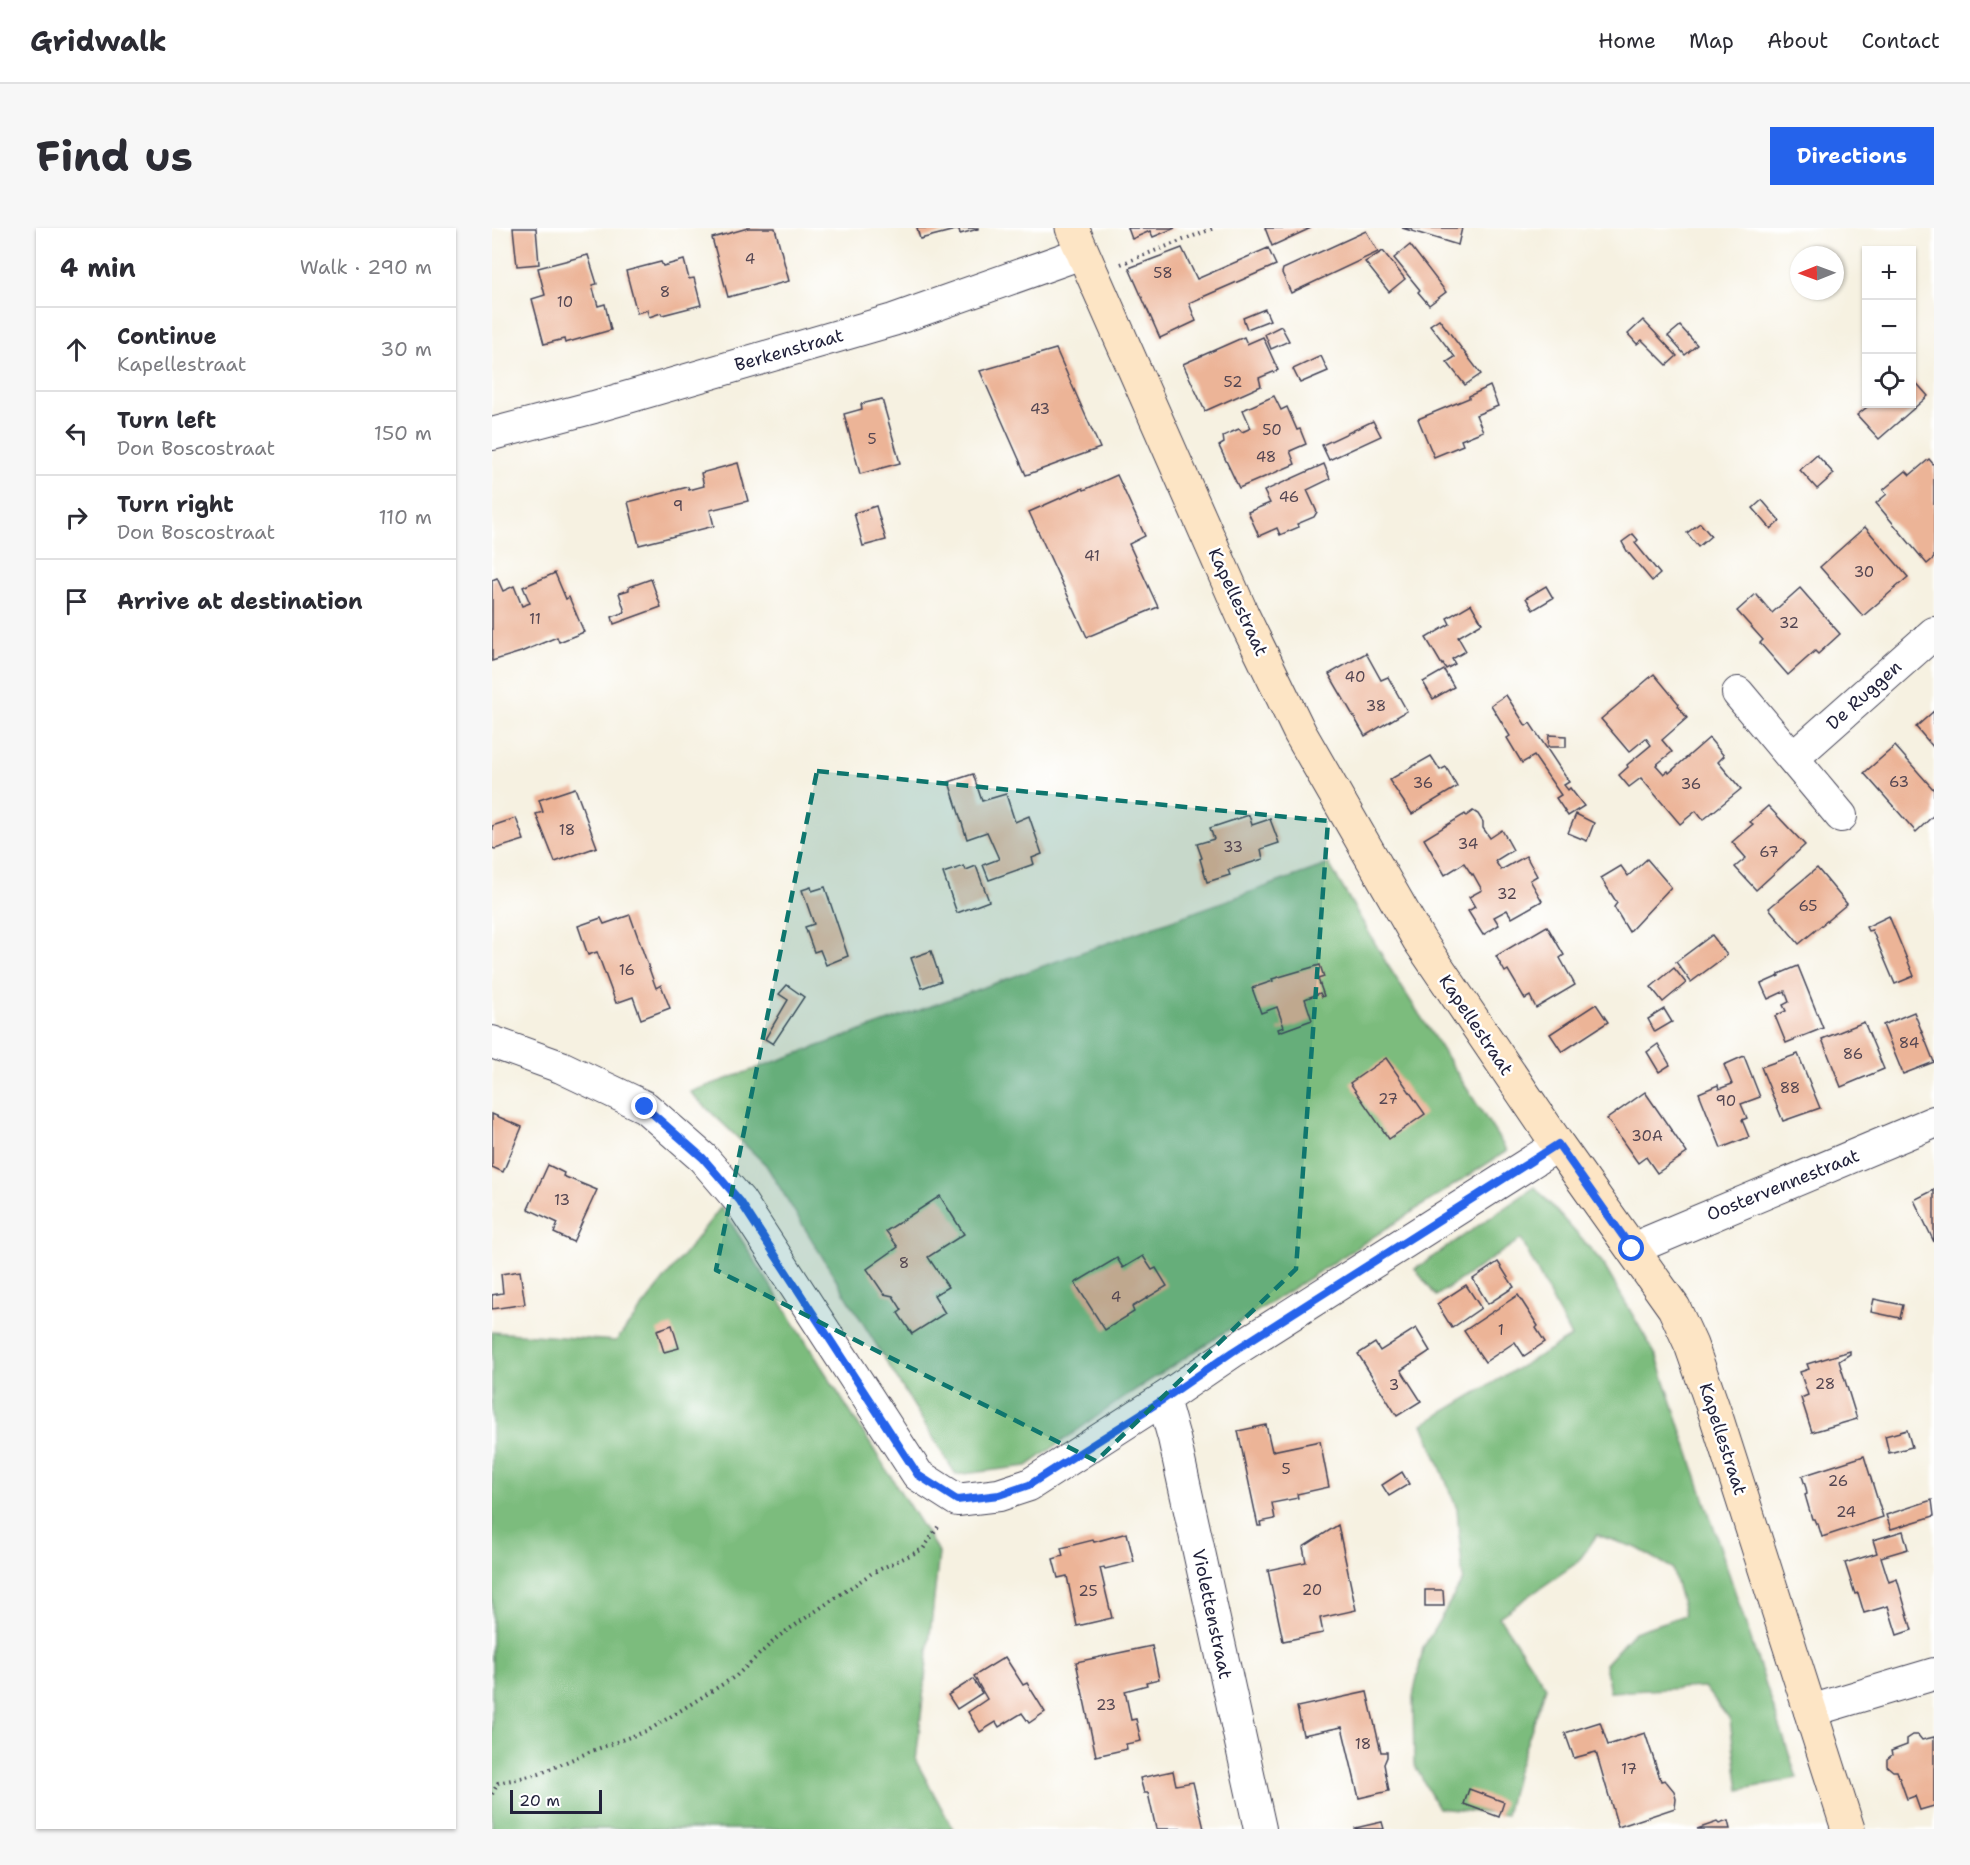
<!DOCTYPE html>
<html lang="en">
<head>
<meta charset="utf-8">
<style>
	body { margin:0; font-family:"Shantell Sans",sans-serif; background:#f7f7f7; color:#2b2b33 }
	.controls { position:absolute; right:18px; top:18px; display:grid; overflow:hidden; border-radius:0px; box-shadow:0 2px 4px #0004 }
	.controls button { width:54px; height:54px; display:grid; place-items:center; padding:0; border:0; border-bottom:2px solid #e1e1e2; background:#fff; color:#2b2b33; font:30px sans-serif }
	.compass { position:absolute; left:1298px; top:18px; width:54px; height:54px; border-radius:50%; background:#fff; box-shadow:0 2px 4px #0004; rotate:269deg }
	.scale { position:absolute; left:18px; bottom:15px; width:92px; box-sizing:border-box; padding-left:6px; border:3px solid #22223b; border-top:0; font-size:16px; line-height:21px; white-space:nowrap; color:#22223b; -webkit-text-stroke:4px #fff; paint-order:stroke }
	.stop { position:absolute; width:18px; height:18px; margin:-14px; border:4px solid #2563eb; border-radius:50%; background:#fff }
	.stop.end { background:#2563eb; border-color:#fff; box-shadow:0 2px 6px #0008 }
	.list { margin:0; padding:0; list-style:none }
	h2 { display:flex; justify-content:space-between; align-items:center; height:78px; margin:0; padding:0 24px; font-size:26px }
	h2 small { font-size:20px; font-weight:400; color:#7c7c81 }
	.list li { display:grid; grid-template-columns:39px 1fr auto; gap:18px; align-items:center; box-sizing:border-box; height:84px; padding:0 24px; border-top:2px solid #e1e1e2 }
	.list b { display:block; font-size:22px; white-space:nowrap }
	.list p { margin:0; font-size:20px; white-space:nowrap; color:#7c7c81 }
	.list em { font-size:20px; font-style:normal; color:#7c7c81 }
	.icon { flex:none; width:33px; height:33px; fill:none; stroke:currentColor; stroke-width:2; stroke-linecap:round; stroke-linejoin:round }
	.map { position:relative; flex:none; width:1442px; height:1601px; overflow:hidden; border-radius:0px }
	header { display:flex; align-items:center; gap:36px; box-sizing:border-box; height:84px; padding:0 30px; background:#fff; border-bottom:2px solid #e1e1e2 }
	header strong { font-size:28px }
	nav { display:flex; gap:33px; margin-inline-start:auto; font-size:21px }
	.intro { display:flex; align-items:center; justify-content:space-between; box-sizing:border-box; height:144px; padding:0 36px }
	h1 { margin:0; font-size:42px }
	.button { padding:15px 27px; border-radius:0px; background:#2563eb; color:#fff; font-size:21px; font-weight:700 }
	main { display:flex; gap:36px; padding:0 36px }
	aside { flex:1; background:#fff; border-radius:0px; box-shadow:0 2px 4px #0004 }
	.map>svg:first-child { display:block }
	.forest { fill:#7cbc7d; stroke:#4f6f5c; stroke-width:1.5 }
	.building { fill:#ecb497 }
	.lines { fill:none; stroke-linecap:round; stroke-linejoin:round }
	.street-casing { stroke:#424154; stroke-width:34 }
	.secondary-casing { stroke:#424154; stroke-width:35 }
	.path { stroke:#424154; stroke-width:4; stroke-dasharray:1.5 4.5; stroke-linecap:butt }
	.street { stroke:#fff; stroke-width:32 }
	.secondary { stroke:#fde5c5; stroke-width:33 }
	.route { stroke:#2563eb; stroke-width:8 }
	.marked { fill:#0f766e; fill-opacity:0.2; stroke:#0f766e; stroke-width:4.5; stroke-dasharray:12 8; stroke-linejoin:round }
	.labels { text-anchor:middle; stroke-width:5; stroke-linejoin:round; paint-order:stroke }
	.number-label { font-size:15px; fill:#544652 }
	.street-label { font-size:18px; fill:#22223b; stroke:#fff }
</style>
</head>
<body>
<header>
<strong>Gridwalk</strong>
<nav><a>Home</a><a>Map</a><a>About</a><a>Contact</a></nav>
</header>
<div class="intro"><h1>Find us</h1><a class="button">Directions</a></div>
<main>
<aside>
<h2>4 min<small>Walk · 290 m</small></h2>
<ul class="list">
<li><svg class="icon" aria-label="ahead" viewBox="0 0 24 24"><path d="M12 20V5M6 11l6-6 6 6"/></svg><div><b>Continue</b><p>Kapellestraat</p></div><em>30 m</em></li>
<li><svg class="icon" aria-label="left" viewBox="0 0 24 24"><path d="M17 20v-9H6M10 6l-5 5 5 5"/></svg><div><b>Turn left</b><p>Don Boscostraat</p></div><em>150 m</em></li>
<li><svg class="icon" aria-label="right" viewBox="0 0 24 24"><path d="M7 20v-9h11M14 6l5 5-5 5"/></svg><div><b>Turn right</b><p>Don Boscostraat</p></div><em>110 m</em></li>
<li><svg class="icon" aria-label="arrive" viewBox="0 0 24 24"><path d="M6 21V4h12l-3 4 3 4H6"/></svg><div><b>Arrive at destination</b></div></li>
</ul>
</aside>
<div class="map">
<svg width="1442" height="1601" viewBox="0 0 1442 1601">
	<rect width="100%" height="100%" fill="#fff"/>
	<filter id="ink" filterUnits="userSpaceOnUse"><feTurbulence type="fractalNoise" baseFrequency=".0167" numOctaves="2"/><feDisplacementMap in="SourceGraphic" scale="12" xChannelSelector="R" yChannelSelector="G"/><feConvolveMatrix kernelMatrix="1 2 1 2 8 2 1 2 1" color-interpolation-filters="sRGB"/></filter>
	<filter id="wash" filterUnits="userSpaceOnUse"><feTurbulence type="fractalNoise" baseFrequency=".008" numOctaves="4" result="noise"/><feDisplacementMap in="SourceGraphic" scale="24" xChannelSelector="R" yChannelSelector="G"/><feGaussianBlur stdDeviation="1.35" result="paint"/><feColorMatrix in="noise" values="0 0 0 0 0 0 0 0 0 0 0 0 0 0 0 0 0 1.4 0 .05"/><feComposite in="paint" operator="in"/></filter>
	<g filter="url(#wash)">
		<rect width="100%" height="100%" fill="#f6f1e1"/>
		<g class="forest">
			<polygon points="837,636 895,736 1015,923 635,1167 535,1238 464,1247 274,937 198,864"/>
			<polygon points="1043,959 1110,1034 1165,1129 1305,1550 1247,1562 1238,1492 1212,1459 1118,1464 1113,1436 1142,1404 1193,1387 1180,1340 1145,1320 1105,1307 1086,1334 1007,1389 1054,1459 1024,1546 1014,1587 946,1580 922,1536 921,1469 931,1420 971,1352 965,1281 931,1196 1079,1109 1029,1011 944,1068 923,1041"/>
			<polygon points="229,979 447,1325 424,1533 461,1601 0,1601 0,1104 124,1113"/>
		</g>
		<g id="blocks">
			<g class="building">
				<polygon points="21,0 44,0 47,36 25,38"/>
				<polygon points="256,0 283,0 297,53 236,69 220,10"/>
				<polygon points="425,0 486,0 486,1 468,6 467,1 428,11"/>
				<polygon points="636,0 683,0 661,9 658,3 640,11"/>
				<polygon points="773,0 819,0 780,18"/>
				<polygon points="910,0 970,0 966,17"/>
				<polygon points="874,3 886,24 799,65 790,45 791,41"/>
				<polygon points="918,17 954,64 937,77 926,64 928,62 902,30"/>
				<polygon points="690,20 705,51 776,20 784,37 697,75 704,93 668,110 637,40"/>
				<polygon points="891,23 913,51 897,64 873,34"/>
				<polygon points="96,27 105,56 100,57 106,78 113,76 119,102 73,115 72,111 52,116 40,71 53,67 46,40"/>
				<polygon points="192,32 197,51 202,50 209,77 170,87 169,85 157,89 155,82 145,85 134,43 169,34 171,38"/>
				<polygon points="773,81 778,92 755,101 751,90"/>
				<polygon points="947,91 989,146 973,157 955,134 963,129 938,97"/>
				<polygon points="1151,92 1185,128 1175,137 1150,112 1145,116 1136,106"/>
				<polygon points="789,98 797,113 779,121 773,106"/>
				<polygon points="1188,98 1205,117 1193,127 1176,108"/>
				<polygon points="752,109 755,116 771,109 786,142 767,150 769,158 713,183 691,136"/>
				<polygon points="564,121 608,220 534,247 488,143"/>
				<polygon points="829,128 836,143 808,155 801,141"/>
				<polygon points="1420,150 1436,168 1387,211 1365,187 1379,176 1420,176"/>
				<polygon points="998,158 1006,178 984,187 991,203 969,212 971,217 942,229 926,191 977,170 977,168"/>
				<polygon points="782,168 789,182 795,179 805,202 808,201 814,216 798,223 803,236 747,260 727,218 732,215 731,208 747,201 750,204 759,200 751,182"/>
				<polygon points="390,171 408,235 368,246 352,186 370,181 369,176"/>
				<polygon points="881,193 889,208 837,232 830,217"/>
				<polygon points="1325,227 1342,246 1325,261 1308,242"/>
				<polygon points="1437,231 1442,237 1442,330 1435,336 1384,275 1395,266 1391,262 1414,243 1418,247"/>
				<polygon points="246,235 256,273 218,282 222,298 147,317 136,274 196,259 197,262 212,258 209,245"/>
				<polygon points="832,236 838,251 815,262 825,284 822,289 805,296 807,299 788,307 785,300 767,308 756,284 778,275 772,263"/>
				<polygon points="625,247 653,308 637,316 666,379 595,409 537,284 591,260 592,262"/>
				<polygon points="1270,272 1288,293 1279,301 1261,280"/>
				<polygon points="384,278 394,312 371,318 362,285"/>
				<polygon points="1208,295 1219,308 1206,319 1195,305"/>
				<polygon points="1373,299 1416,349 1371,388 1328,339"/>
				<polygon points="1141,306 1146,312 1143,315 1168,346 1160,353 1135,323 1130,314"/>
				<polygon points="63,345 74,371 77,369 92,404 67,414 65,409 29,424 0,433 0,352 5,350 11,363 22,358 30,378 38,375 31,359"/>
				<polygon points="159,351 169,379 122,396 120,389 133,384 127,365 137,362 137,359"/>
				<polygon points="1054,358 1061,370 1041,382 1034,370"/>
				<polygon points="1308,360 1348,406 1326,426 1323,423 1296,447 1268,415 1271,412 1245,383 1264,366 1280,385"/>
				<polygon points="979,376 990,395 966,409 974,423 960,431 963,436 954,441 951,436 950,437 934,410 958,396 955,390"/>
				<polygon points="874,425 889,452 896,449 915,483 873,508 837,446"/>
				<polygon points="952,442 962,459 941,471 931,454"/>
				<polygon points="1162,446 1187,476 1186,478 1195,490 1170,512 1180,524 1164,537 1172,546 1176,543 1177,545 1217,510 1232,528 1226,534 1249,561 1211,592 1204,583 1188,596 1149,550 1137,559 1127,547 1136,539 1135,537 1159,517 1154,510 1137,524 1109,491"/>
				<polygon points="1014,467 1034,498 1038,495 1077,554 1072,557 1076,562 1078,560 1092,578 1076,588 1064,570 1069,567 1042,528 1030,535 1015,510 1018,508 999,477"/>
				<polygon points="1442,483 1442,520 1424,499"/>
				<polygon points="1057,507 1074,508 1074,519 1056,519"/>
				<polygon points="1403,518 1442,562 1442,587 1424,604 1372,545"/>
				<polygon points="939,528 948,542 954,539 965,559 920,586 897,552"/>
				<polygon points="481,546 490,573 514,566 523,594 537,588 550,626 540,630 542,636 497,652 491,637 507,631 495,604 475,611 457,554"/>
				<polygon points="83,560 105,619 63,634 44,586 51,584 47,572"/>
				<polygon points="1276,578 1313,617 1264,662 1243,639 1254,630 1240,614 1261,596 1258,594"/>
				<polygon points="981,583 986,586 991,594 991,600 998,610 1010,602 1021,622 1003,633 1009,642 1034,628 1045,648 1038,652 1050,673 1020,690 1015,682 1002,689 1007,697 991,707 976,683 983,679 977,669 990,662 981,646 980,647 972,635 953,647 932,611 973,586 974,588"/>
				<polygon points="1084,586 1102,595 1095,613 1076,605"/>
				<polygon points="757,587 760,597 778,591 787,615 769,621 771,631 736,642 738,647 715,654 708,631 710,630 705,616 722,611 718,600"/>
				<polygon points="24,590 32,612 3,621 0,620 0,598"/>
				<polygon points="1155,631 1179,659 1137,704 1122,679 1125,675 1109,650 1129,638 1136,648"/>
				<polygon points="472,638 474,642 484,638 497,673 465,685 451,645"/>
				<polygon points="1325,640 1355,676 1307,716 1277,680"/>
				<polygon points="319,659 320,663 333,659 356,728 334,737 328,722 322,724 313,699 322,696 310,662"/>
				<polygon points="138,687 164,760 169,757 178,780 149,791 141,769 124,775 105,724 96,727 86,698 109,690 112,696"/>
				<polygon points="1397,688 1422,748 1403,756 1380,702 1376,703 1374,699"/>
				<polygon points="1055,698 1072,727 1068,730 1083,757 1044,780 1038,768 1033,771 1016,742 1013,744 1004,728"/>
				<polygon points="1220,707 1235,727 1199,754 1184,734"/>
				<polygon points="439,723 449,753 430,760 419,730"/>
				<polygon points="828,737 832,749 826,751 832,768 830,769 828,765 813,771 820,792 787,804 786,801 792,799 785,779 769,785 760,760 781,753 780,751"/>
				<polygon points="1306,738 1331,800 1294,815 1283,788 1294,783 1291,777 1297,774 1293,763 1276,771 1269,756 1287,748 1287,746"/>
				<polygon points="1182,740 1194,755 1171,774 1159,759"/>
				<polygon points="295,757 312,769 281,816 273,811 296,772 287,766"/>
				<polygon points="1104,776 1116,794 1070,824 1058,806"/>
				<polygon points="1172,781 1180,794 1163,804 1156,791"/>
				<polygon points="1422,784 1442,834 1411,846 1391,797"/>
				<polygon points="1372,794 1392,841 1349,859 1330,811"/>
				<polygon points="1166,816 1178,837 1167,844 1155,824"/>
				<polygon points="1306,826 1328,880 1291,893 1269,839"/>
				<polygon points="1252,828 1268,869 1249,876 1255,890 1250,892 1257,909 1229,920 1207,865 1226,857 1227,861 1240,856 1232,837"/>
				<polygon points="894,830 933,886 897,911 858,855"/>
				<polygon points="1153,864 1195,925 1165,945 1154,929 1146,935 1115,891"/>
				<polygon points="0,886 30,899 11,944 0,939"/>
				<polygon points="56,937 72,945 71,948 105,962 81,1014 62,1005 66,995 36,981"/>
				<polygon points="1442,962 1442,1014 1422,972"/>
				<polygon points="448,968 472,1006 436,1029 456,1059 442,1067 453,1085 420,1106 406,1085 410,1082 401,1068 392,1066 375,1041 406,1019 394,1003"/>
				<polygon points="651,1028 660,1042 664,1040 675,1058 640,1079 642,1084 613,1102 583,1055 625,1030 631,1040"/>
				<polygon points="1006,1034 1022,1059 996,1076 981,1051"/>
				<polygon points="28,1043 33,1076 0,1081 0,1067 11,1065 9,1046"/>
				<polygon points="974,1057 989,1080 960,1100 945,1076"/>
				<polygon points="1026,1067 1046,1098 1044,1100 1053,1114 1032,1128 1023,1114 993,1134 972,1103"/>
				<polygon points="1382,1071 1411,1077 1408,1090 1379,1084"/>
				<polygon points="180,1097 187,1120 172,1124 165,1102"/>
				<polygon points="924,1100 938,1123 909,1142 929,1173 905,1188 866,1126 883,1115 888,1123"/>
				<polygon points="1358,1123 1358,1126 1347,1133 1365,1191 1320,1204 1309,1170 1316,1167 1308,1144 1317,1141 1315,1136"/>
				<polygon points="774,1197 780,1223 828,1213 837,1259 805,1266 806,1270 780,1275 783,1291 768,1294 769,1298 766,1298 746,1203"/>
				<polygon points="1415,1202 1420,1219 1397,1225 1393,1208"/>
				<polygon points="1372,1228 1391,1289 1330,1309 1326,1296 1324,1296 1322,1291 1320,1291 1313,1267 1315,1266 1314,1260 1310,1248"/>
				<polygon points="910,1244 917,1256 897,1268 890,1257"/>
				<polygon points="1440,1272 1442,1288 1399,1301 1394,1287"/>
				<polygon points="846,1297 864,1382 828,1390 831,1405 791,1413 776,1342 814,1334 811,1319"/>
				<polygon points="1411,1303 1416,1321 1389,1329 1397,1354 1405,1351 1420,1402 1405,1407 1396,1378 1372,1385 1366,1365 1363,1366 1353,1335 1385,1325 1381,1312"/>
				<polygon points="635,1305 642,1334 613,1341 612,1339 608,1340 620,1390 585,1398 575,1348 566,1350 561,1331 571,1328 569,1320 601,1312 602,1314"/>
				<polygon points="933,1362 951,1362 952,1378 933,1378"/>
				<polygon points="660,1418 667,1451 654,1454 655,1457 633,1463 639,1492 644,1491 649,1513 634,1516 635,1521 604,1528 584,1434"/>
				<polygon points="513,1429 531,1457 535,1455 553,1484 537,1495 530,1485 507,1499 504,1494 488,1504 476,1484 495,1471 482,1448"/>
				<polygon points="481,1451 490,1465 465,1481 456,1467"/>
				<polygon points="875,1464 889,1524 895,1524 895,1529 892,1536 897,1563 867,1570 850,1499 811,1507 805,1479"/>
				<polygon points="1108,1494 1116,1517 1153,1505 1169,1553 1173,1552 1182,1563 1184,1571 1183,1580 1126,1599 1104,1524 1082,1530 1073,1505"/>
				<polygon points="1421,1507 1426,1507 1430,1512 1442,1509 1442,1578 1428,1582 1423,1568 1415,1571 1405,1543 1401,1543 1395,1538 1395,1531 1400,1527 1399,1523 1415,1517 1415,1511"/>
				<polygon points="681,1543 684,1557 701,1554 712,1601 664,1601 656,1565 652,1565 648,1550"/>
				<polygon points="977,1561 1012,1574 1007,1589 972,1576"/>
				<polygon points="1236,1593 1238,1601 1205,1601 1225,1594 1227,1596"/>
				<polygon points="890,1594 892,1601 863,1601 863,1600"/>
			</g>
		</g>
	</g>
	<g filter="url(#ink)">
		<use href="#blocks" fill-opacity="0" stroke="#424154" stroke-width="1.5"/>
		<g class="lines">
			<defs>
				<g id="street">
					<polyline points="0,206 102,179 401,92 590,25"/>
					<polyline points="1246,465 1349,588"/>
					<polyline points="1301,530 1442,405"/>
					<polyline points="0,814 69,839 153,879 211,930 248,973 426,1247 465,1272 507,1267 537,1257 671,1171 740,1124 1066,917"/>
					<polyline points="1140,1021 1442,894"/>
					<polyline points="671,1171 682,1210 768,1601"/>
					<polyline points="1318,1483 1442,1446"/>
				</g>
				<polyline id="secondary" points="580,0 751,388 808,505 927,712 1066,917 1182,1080 1199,1117 1225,1191 1356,1601"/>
			</defs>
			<use href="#street" class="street-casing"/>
			<use href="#secondary" class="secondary-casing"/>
			<g class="path">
				<polyline points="629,36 722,0"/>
				<polyline points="0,1566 6,1555 47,1546 97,1524 157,1502 244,1448 287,1408 380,1345 431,1321 448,1296"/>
			</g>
			<use href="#street" class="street"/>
			<use href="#secondary" class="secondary"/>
		</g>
	</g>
	<g class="lines" filter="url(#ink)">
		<polyline class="route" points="153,879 211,930 248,973 426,1247 465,1272 507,1267 537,1257 672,1171 740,1124 1066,916 1140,1021"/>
	</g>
	<path class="marked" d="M325 543 836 593 804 1041 604 1233 224 1042Z"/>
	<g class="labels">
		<g class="number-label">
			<text x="258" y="36">4</text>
			<text x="671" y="50">58</text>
			<text x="173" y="69">8</text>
			<text x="73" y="79">10</text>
			<text x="741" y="159">52</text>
			<text x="548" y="186">43</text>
			<text x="780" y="207">50</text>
			<text x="380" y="216">5</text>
			<text x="774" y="234">48</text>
			<text x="797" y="274">46</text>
			<text x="186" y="283">9</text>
			<text x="600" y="333">41</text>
			<text x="1372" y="349">30</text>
			<text x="43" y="396">11</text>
			<text x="1297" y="400">32</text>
			<text x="863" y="454">40</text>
			<text x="884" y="483">38</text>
			<text x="1407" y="559">63</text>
			<text x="931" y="560">36</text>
			<text x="1199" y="561">36</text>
			<text x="75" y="607">18</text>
			<text x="976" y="621">34</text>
			<text x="741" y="624">33</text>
			<text x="1277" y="629">67</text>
			<text x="1015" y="671">32</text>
			<text x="1316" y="683">65</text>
			<text x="135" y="747">16</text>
			<text x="1417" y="820">84</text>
			<text x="1361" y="831">86</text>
			<text x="1298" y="865">88</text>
			<text x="896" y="876">27</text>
			<text x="1234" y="878">90</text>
			<text x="1155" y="913">30A</text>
			<text x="70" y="977">13</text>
			<text x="412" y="1040">8</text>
			<text x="624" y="1074">4</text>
			<text x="1009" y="1107">1</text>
			<text x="1333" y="1161">28</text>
			<text x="902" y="1162">3</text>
			<text x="794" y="1246">5</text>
			<text x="1346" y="1258">26</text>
			<text x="1354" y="1289">24</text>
			<text x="820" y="1367">20</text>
			<text x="596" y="1368">25</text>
			<text x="614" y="1482">23</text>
			<text x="871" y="1521">18</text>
			<text x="1137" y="1546">17</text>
		</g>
		<g class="street-label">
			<text transform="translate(297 122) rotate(-16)" y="6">Berkenstraat</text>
			<text transform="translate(746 374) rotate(65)" y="6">Kapellestraat</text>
			<text transform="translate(1372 467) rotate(-42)" y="6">De Ruggen</text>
			<text transform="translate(984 797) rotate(56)" y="6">Kapellestraat</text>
			<text transform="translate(1291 957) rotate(-22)" y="6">Oostervennestraat</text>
			<text transform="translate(1231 1211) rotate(72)" y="6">Kapellestraat</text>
			<text transform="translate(720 1386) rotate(78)" y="6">Violettenstraat</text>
		</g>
	</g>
</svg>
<div class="controls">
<button>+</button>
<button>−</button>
<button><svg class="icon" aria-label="locate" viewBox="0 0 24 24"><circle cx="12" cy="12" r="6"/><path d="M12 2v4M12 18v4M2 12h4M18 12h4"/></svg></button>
</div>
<svg class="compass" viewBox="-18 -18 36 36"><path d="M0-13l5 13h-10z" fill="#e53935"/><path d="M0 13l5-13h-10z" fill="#7c7c81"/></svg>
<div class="scale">20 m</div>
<div class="stop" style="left:1140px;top:1021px"></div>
<div class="stop end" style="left:153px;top:879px"></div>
</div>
</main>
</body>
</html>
